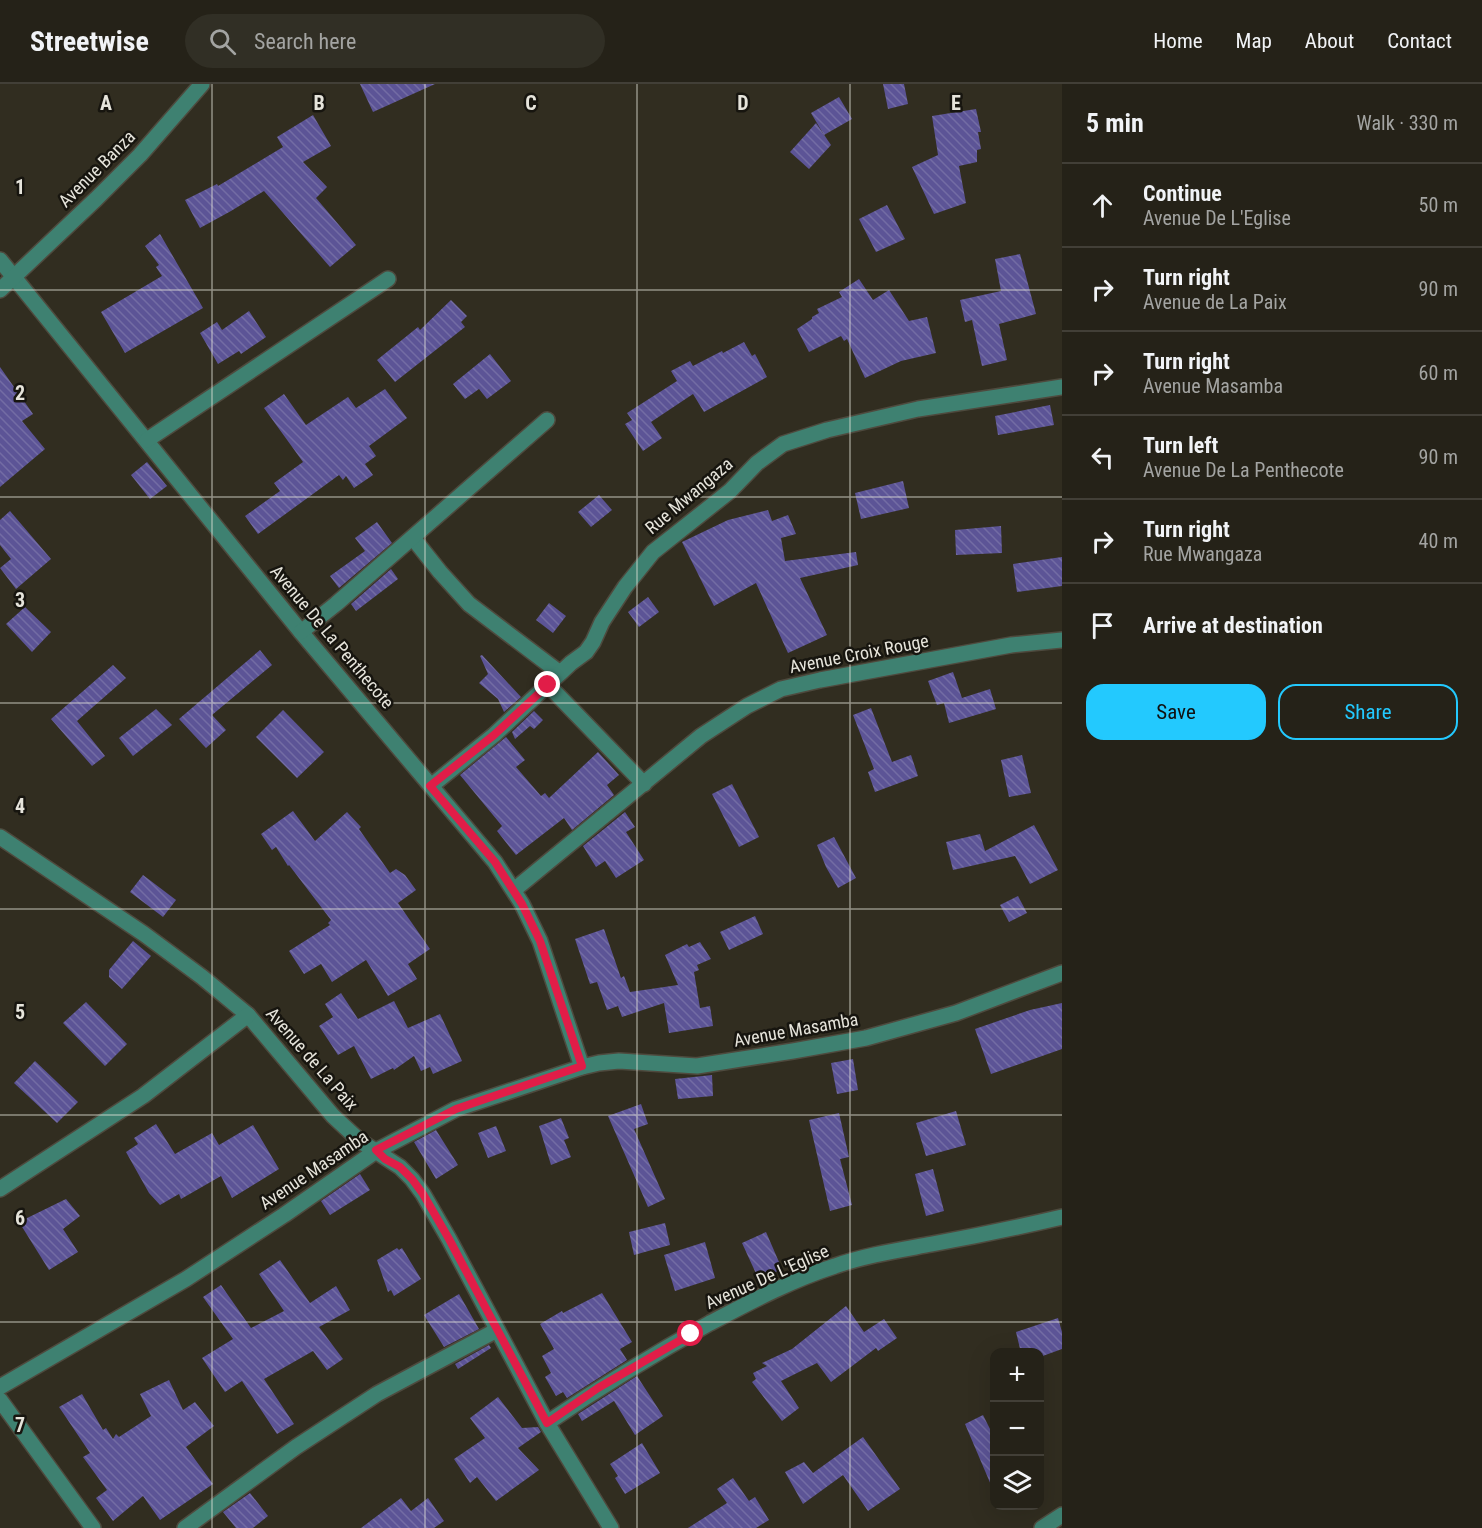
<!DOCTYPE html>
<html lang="en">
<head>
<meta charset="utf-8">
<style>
	body { margin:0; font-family:"Roboto Condensed",sans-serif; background:#312f25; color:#f1f3f6 }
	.controls { position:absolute; right:18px; bottom:18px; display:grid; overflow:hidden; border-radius:12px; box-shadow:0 6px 24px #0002 }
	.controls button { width:54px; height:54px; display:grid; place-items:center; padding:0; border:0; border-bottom:2px solid #423f37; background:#252218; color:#f1f3f6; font:30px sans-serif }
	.stop { position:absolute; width:18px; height:18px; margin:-14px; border:4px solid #e11d48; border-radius:50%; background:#fff }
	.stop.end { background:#e11d48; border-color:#fff; box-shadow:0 2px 6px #0008 }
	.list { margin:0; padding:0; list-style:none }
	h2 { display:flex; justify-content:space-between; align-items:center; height:78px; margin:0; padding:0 24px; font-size:26px }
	h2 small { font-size:20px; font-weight:400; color:#a3a4a2 }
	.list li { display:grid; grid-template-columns:39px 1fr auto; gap:18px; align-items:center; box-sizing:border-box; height:84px; padding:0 24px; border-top:2px solid #423f37 }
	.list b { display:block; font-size:22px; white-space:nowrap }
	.list p { margin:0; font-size:20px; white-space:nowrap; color:#a3a4a2 }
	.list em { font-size:20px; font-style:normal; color:#a3a4a2 }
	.actions { display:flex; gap:12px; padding:18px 24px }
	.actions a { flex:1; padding:14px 0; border:2px solid #23c9fe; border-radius:18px; text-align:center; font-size:21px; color:#23c9fe }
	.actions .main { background:#23c9fe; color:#111 }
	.icon { flex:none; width:33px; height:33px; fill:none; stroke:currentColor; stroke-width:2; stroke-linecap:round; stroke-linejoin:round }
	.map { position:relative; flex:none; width:1062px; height:1444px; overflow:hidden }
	header { display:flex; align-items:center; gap:36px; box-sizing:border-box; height:84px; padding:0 30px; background:#252218; border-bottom:2px solid #423f37 }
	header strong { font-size:28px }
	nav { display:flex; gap:33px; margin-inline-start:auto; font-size:21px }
	.search { width:420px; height:54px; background:#312f25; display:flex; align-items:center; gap:15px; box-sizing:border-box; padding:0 21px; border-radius:33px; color:#a3a4a2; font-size:22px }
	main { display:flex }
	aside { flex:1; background:#252218 }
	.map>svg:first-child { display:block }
	.building { fill:url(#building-back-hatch) }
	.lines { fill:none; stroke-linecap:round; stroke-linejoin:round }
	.minor-casing { stroke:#4e4a3e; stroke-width:18 }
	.minor { stroke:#3e8171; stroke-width:15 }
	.route { stroke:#e11d48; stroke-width:8 }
	.grid { fill:none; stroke:#e6e4db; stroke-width:1.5; stroke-opacity:0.55 }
	.labels { text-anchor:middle; stroke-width:5; stroke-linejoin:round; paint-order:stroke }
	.street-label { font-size:18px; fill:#e6e4db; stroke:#17150f }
	.grid-label { font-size:20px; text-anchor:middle; font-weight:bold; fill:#e6e4db; stroke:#17150f; stroke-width:5; stroke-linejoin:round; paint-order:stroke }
</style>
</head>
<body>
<header>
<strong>Streetwise</strong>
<div class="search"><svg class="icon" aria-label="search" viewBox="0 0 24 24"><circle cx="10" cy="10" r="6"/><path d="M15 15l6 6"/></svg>Search here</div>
<nav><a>Home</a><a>Map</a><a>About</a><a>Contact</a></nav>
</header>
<main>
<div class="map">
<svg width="1062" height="1444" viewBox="0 0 1062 1444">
	<defs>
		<pattern id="building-back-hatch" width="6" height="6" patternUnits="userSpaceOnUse" patternTransform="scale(1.5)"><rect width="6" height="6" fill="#5c5496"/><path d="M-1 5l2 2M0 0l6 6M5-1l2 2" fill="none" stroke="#736ca4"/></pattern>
	</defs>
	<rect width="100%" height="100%" fill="#312d20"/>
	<g class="building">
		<polygon points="360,0 435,0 373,28"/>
		<polygon points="883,0 904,0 908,20 888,25"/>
		<polygon points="839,13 852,35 824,51 811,29"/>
		<polygon points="976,25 981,48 978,48 981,65 977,66 977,78 959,82 966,119 934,130 912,83 938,71 932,32"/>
		<polygon points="313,31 331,62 303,78 327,103 316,114 356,161 330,183 264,107 231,127 200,144 185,116 217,100 218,102 283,63 277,53"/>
		<polygon points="816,39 831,61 809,85 790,68"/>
		<polygon points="887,121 905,155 876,168 859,135"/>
		<polygon points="160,150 203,224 125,269 101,228 162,192 156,183 159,181 145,162"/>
		<polygon points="1020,170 1036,230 999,240 1007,276 982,282 972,236 965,238 960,216 1001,207 995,175"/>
		<polygon points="859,195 873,216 889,206 909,237 927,233 936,269 901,277 865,294 847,255 844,257 841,252 809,268 797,245 812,235 812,233 819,229 817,225 842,213 839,208"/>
		<polygon points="451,216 467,232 461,238 465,243 395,298 377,276 418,243 420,246"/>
		<polygon points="249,227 266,253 241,270 239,267 218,280 200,249 217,238 222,246"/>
		<polygon points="744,258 752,272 755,270 767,293 704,328 693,310 651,338 662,354 643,367 625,340 632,336 627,329 677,297 671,287 690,277 693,282 722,267 723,269"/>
		<polygon points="490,270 511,297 487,315 479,305 465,315 453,300"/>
		<polygon points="0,283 33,330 22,337 45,365 0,403"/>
		<polygon points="385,305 407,334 369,362 376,372 365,380 373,391 354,404 346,392 343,396 339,391 258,450 245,432 280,407 274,399 303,378 264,324 284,310 306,341 348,313 356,324"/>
		<polygon points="1050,321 1054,341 998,351 995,332"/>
		<polygon points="147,378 167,402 150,415 131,391"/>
		<polygon points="903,397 909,424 861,435 855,409"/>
		<polygon points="599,411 612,426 591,443 578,428"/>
		<polygon points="768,426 772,437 788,431 796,450 781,454 785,477 856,468 858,481 800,494 827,551 788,569 756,499 714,522 682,458 728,436"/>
		<polygon points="10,427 51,475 16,505 0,484 11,475 0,461 0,436"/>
		<polygon points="377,438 392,459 339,504 330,492 365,467 355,454"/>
		<polygon points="1001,442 1002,469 956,471 955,446"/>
		<polygon points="1062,473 1062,502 1017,508 1013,480"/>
		<polygon points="391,485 398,495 356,527 351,520"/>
		<polygon points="648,513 659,528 639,543 628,528"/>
		<polygon points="549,519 566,532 553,549 536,536"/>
		<polygon points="25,523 51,548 32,568 6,540"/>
		<polygon points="260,566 272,581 212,631 226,646 206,664 179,635"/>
		<polygon points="482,571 521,613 504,628 498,615 479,599 488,590 480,572"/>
		<polygon points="113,581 126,594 77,637 105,672 92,682 51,635"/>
		<polygon points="953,588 962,614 990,605 996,625 949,639 944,619 937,621 928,597"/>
		<polygon points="871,624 892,678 911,671 918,692 875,708 868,688 874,685 853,631"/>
		<polygon points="156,625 172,641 133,672 119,654"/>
		<polygon points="283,626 324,668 297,694 256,653"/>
		<polygon points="534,627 543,636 534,645 530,642 515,655 512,648"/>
		<polygon points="506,653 525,676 516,683 541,712 545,709 549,714 598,668 619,691 607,701 614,711 572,746 564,734 516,771 497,747 502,742 460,691"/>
		<polygon points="1022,671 1031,709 1009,713 1001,676"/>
		<polygon points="732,700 759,753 739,763 712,710"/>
		<polygon points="293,727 315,757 347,728 361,743 359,745 390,789 396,785 405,791 416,806 398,819 430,865 408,880 417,895 388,912 366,876 332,898 321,880 304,890 289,867 330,841 328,839 331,836 289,781 288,782 276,763 272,766 261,750"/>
		<polygon points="625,728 635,743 626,748 644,776 616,794 605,777 596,783 583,762"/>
		<polygon points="1034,741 1058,786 1030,800 1015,772 953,786 946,758 980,750 985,767"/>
		<polygon points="834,753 856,794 838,804 826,783 817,761"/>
		<polygon points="143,791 176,816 163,833 130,808"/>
		<polygon points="1018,812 1027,829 1009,838 1000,821"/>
		<polygon points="755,832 763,850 729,866 720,848"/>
		<polygon points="604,845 621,894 624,892 630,908 678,901 665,871 687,860 689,863 700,858 711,875 697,881 699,886 694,888 700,924 710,922 713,942 669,949 664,919 622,933 618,922 607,926 597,898 590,900 575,855"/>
		<polygon points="133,857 151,872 122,905 109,893 109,886"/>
		<polygon points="341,909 358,935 394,917 408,944 440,930 462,977 433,990 430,983 421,987 414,972 394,986 393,984 371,995 354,962 338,971 319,942 333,933 325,920"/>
		<polygon points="86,918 127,960 105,982 63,939"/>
		<polygon points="1062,919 1062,965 991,990 975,945 1030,926"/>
		<polygon points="853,975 858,1006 837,1010 831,979"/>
		<polygon points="35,977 78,1018 57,1039 14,999"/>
		<polygon points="712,991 713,1012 678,1015 675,995"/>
		<polygon points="641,1020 648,1040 634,1045 665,1115 648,1123 608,1032"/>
		<polygon points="956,1027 966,1061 926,1072 916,1039"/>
		<polygon points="839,1029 849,1073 840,1075 852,1121 830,1127 809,1036"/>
		<polygon points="561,1034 569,1054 564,1056 571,1073 551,1081 539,1042"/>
		<polygon points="156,1040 175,1070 212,1049 219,1061 253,1041 279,1085 232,1114 221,1092 181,1115 179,1110 160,1121 149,1109 126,1068 138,1060 134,1054"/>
		<polygon points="496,1042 506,1067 488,1074 478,1049"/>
		<polygon points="436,1046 458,1081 436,1095 414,1058"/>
		<polygon points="933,1085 944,1127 926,1132 915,1090"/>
		<polygon points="360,1090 370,1106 330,1131 321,1117"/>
		<polygon points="66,1115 80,1132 63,1145 78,1168 49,1186 19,1138"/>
		<polygon points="665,1139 670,1161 634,1171 629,1148"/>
		<polygon points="766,1148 782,1185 759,1196 742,1159"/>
		<polygon points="705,1158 715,1194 675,1207 664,1171"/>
		<polygon points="397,1164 399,1166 402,1164 421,1195 394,1212 391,1206 388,1208 377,1176"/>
		<polygon points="280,1176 310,1219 336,1202 350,1226 319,1243 343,1275 327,1286 313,1267 264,1295 294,1340 277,1350 242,1297 225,1308 202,1274 233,1255 203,1213 221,1201 251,1244 284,1227 259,1190"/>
		<polygon points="602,1209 632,1258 620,1265 627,1276 567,1314 563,1308 556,1312 545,1293 551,1289 542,1272 554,1265 540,1240 562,1227 563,1229"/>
		<polygon points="459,1210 479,1245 444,1263 424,1231"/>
		<polygon points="846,1222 864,1248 884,1235 897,1254 878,1267 876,1264 831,1298 817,1279 781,1297 799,1324 782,1337 752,1298 756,1295 753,1289 767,1282 762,1279 792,1265"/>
		<polygon points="1058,1234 1062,1248 1062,1265 1040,1273 1040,1269 1021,1269 1016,1248"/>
		<polygon points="489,1261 491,1264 458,1285 455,1280"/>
		<polygon points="637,1292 663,1332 635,1351 614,1317 582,1337 578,1330"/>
		<polygon points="169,1296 183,1326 195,1318 214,1342 186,1363 213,1400 160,1436 143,1412 113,1437 96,1414 107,1406 83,1373 90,1369 59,1323 82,1310 103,1346 106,1344 113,1355 116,1350 119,1353 151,1332 140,1310"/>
		<polygon points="498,1313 522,1344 538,1343 541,1348 518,1364 539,1386 496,1417 477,1393 470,1399 454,1375 485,1354 470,1334"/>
		<polygon points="983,1331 994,1353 994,1408 965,1340"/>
		<polygon points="863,1353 900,1405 868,1427 843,1391 803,1420 785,1388 804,1378 813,1389"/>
		<polygon points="642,1359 660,1389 625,1410 615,1394 618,1392 610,1380"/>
		<polygon points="733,1394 749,1417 755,1413 769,1436 756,1444 688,1444 727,1419 717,1405"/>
		<polygon points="250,1409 268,1432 253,1444 236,1444 223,1428"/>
		<polygon points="401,1414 411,1427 428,1414 444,1437 434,1444 361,1444"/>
	</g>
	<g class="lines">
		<defs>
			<g id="minor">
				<polyline points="0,176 301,548 495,778 522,820 540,857 582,983"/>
				<polyline points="0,206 96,115 140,71 202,0"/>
				<polyline points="147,356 388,195"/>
				<polyline points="413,454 440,488 469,520 560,589"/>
				<polyline points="301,548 336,520 547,336"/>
				<polyline points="548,601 644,700"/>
				<polyline points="431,702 494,651 571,579 586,568 593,558 602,538 625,503 653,468 730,407 757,379 783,360 827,346 918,325 1062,303"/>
				<polyline points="0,753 144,850 202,893 248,931 333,1032 360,1057 400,1083 412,1095 423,1110 449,1155 547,1339 611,1444"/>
				<polyline points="514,806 701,652 747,622 781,605 820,596 1011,561 1062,556"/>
				<polyline points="0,1105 143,1012 248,931"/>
				<polyline points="0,1303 186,1195 284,1131 376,1067 456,1025 582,983 599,979 619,977 697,982 793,967 866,954 956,929 1062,889"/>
				<polyline points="0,1316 93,1444"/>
				<path d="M547 1339C600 1303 654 1270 710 1239 750 1218 791 1196 835 1182 866 1171 900 1166 932 1160 976 1152 1019 1143 1062 1133"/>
				<polyline points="185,1444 296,1363 377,1310 497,1246"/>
				<polyline points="1042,1444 1062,1431"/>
			</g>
		</defs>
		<use href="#minor" class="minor-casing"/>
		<use href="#minor" class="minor"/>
	</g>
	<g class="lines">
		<polyline class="route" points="548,601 494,651 430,702 495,778 522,820 540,857 582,982 456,1025 376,1066 385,1075 400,1083 412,1095 423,1110 449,1155 547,1339 598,1304 691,1250"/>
	</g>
	<path class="grid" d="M212 0V1444M425 0V1444M637 0V1444M850 0V1444M0 206H1062M0 413H1062M0 619H1062M0 825H1062M0 1031H1062M0 1238H1062"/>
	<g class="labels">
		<g class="street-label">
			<text transform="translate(97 85) rotate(-45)" y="6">Avenue Banza</text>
			<text transform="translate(689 412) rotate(-40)" y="6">Rue Mwangaza</text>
			<text transform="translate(332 553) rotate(50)" y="6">Avenue De La Penthecote</text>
			<text transform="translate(859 570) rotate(-11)" y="6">Avenue Croix Rouge</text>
			<text transform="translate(796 946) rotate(-10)" y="6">Avenue Masamba</text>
			<text transform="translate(312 975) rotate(49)" y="6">Avenue de La Paix</text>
			<text transform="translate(314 1086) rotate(-34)" y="6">Avenue Masamba</text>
			<text transform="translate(767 1193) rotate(-24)" y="6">Avenue De L'Eglise</text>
		</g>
	</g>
	<g class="grid-label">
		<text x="106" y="26">A</text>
		<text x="319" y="26">B</text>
		<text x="531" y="26">C</text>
		<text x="743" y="26">D</text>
		<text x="956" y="26">E</text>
		<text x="20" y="110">1</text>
		<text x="20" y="316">2</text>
		<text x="20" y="523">3</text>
		<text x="20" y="729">4</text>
		<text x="20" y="935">5</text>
		<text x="20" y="1141">6</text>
		<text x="20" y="1348">7</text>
	</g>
</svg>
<div class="controls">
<button>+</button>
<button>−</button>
<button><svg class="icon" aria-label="layers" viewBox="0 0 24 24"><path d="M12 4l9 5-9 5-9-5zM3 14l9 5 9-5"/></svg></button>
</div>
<div class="stop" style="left:691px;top:1250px"></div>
<div class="stop end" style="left:548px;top:601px"></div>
</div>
<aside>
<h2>5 min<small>Walk · 330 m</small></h2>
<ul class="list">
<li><svg class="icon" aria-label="ahead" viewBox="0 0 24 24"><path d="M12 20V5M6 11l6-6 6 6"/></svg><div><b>Continue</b><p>Avenue De L'Eglise</p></div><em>50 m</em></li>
<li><svg class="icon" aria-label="right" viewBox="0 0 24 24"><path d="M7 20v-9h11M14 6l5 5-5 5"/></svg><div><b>Turn right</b><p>Avenue de La Paix</p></div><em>90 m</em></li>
<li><svg class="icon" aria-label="right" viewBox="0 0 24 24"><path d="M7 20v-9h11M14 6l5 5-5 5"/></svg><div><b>Turn right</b><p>Avenue Masamba</p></div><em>60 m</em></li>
<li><svg class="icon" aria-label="left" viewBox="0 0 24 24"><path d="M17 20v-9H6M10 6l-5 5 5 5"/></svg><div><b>Turn left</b><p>Avenue De La Penthecote</p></div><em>90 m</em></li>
<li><svg class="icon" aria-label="right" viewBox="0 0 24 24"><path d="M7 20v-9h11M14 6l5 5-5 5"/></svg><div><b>Turn right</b><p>Rue Mwangaza</p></div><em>40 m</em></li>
<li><svg class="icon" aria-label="arrive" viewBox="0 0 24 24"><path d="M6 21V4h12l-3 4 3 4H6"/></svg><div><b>Arrive at destination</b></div></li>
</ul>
<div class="actions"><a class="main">Save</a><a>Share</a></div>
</aside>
</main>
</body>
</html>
